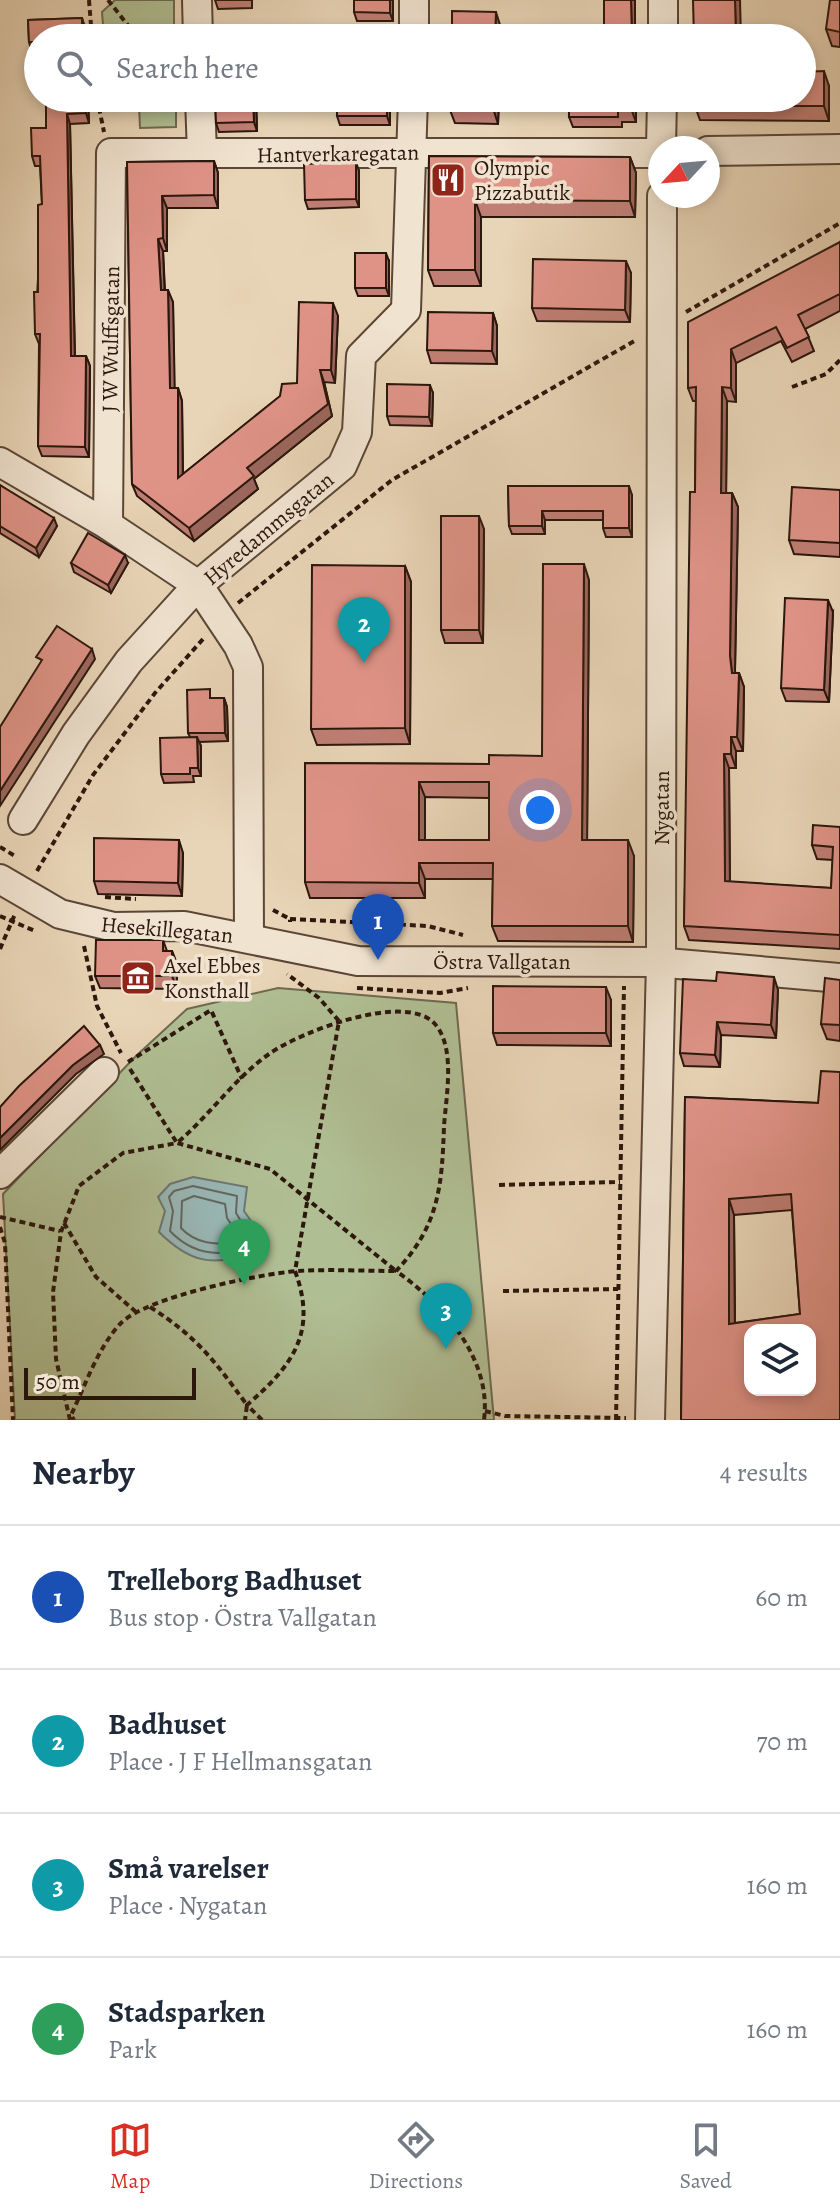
<!DOCTYPE html>
<html lang="en">
<head>
<meta charset="utf-8">
<style>
	body { margin:0; font-family:Alegreya,serif; background:#f6f6f7; color:#1f2937 }
	.controls { position:absolute; right:24px; bottom:24px; display:grid; overflow:hidden; border-radius:16px; box-shadow:0 4px 12px #0003 }
	.controls button { width:72px; height:72px; display:grid; place-items:center; padding:0; border:0; border-bottom:2px solid #e0e1e3; background:#fff; color:#1f2937; font:40px sans-serif }
	.compass { position:absolute; left:648px; top:136px; width:72px; height:72px; border-radius:50%; background:#fff; box-shadow:0 4px 12px #0003; rotate:244deg }
	.scale { position:absolute; left:24px; bottom:20px; width:172px; box-sizing:border-box; padding-left:8px; border:4px solid #2c170d; border-top:0; font-size:22px; line-height:28px; white-space:nowrap; color:#2c170d; -webkit-text-stroke:6px #f0e3d0; paint-order:stroke }
	.you { position:absolute; left:540px; top:810px; width:28px; height:28px; margin:-20px; border:6px solid #fff; border-radius:50%; background:#1a73e8; box-shadow:0 0 0 12px #1a73e833 }
	.badge { display:grid; place-items:center; width:52px; height:52px; border-radius:50%; background:#d93025; color:#fff; font-size:26px; font-weight:700 }
	.pin { position:absolute; translate:-50% -66px; filter:drop-shadow(0 2px 4px #0008) }
	.pin::after { content:''; position:absolute; top:42px; width:28px; height:24px; background:inherit; clip-path:polygon(0 0,100% 0,50% 100%) }
	.list { margin:0; padding:0; list-style:none }
	h2 { display:flex; justify-content:space-between; align-items:center; height:104px; margin:0; padding:0 32px; font-size:34px }
	h2 small { font-size:26px; font-weight:400; color:#747a83 }
	.list li { display:grid; grid-template-columns:52px 1fr auto; gap:24px; align-items:center; box-sizing:border-box; height:144px; padding:0 32px; border-top:2px solid #e0e1e3 }
	.list b { display:block; font-size:30px; white-space:nowrap }
	.list p { margin:0; font-size:26px; white-space:nowrap; color:#747a83 }
	.list em { font-size:26px; font-style:normal; color:#747a83 }
	.icon { flex:none; width:44px; height:44px; fill:none; stroke:currentColor; stroke-width:2; stroke-linecap:round; stroke-linejoin:round }
	.map { position:relative; flex:none; width:840px; height:1420px; overflow:hidden }
	.search { position:absolute; background:#fff; box-shadow:0 4px 12px #0003; left:24px; right:24px; top:24px; height:88px; display:flex; align-items:center; gap:20px; box-sizing:border-box; padding:0 28px; border-radius:44px; color:#747a83; font-size:30px }
	.sheet { height:680px; background:#fff }
	nav { display:flex; justify-content:space-around; align-items:center; box-sizing:border-box; height:112px; border-top:2px solid #e0e1e3; background:#fff; font-size:22px; color:#747a83 }
	nav a { display:grid; justify-items:center; gap:4px }
	nav .on { color:#d93025 }
	.map>svg:first-child { display:block }
	.green { fill:#b0be93; stroke:#6e6a50; stroke-width:2 }
	.water { fill:#99b7b5; stroke:#6d7772; stroke-width:2 }
	.lines { fill:none; stroke-linecap:round; stroke-linejoin:round }
	.shore { stroke:#626761; stroke-width:2 }
	.minor-casing { stroke:#5b4637; stroke-width:32 }
	.path { stroke:#2c170d; stroke-width:4; stroke-dasharray:6 4; stroke-linecap:butt }
	.minor { stroke:#f0e3d0; stroke-width:28 }
	.wall { fill:#c07e74; stroke:#2c170d; stroke-width:2; fill-rule:evenodd }
	.shaded-wall { fill:#9c675e; stroke:#2c170d; stroke-width:2 }
	.building { fill:#df9387; stroke:#2c170d; stroke-width:2; fill-rule:evenodd }
	.labels { text-anchor:middle; stroke-width:7; stroke-linejoin:round; paint-order:stroke }
	.street-label { font-size:22px; fill:#2c170d; stroke:#f0e3d0 }
	.poi-label { font-size:22px; fill:#2c170d; stroke:#f0e3d0; text-anchor:start }
</style>
</head>
<body>
<div class="map">
<svg width="840" height="1420" viewBox="0 0 840 1420">
	<rect width="100%" height="100%" fill="#e8d4b6"/>
	<filter id="stains"><feTurbulence type="fractalNoise" baseFrequency=".0025" numOctaves="4"/><feColorMatrix values="0 0 0 0 .2 0 0 0 0 .09 0 0 0 0 .02 0 0 0 .5 -.17"/></filter>
	<radialGradient id="worn" r=".72"><stop offset=".6" stop-color="#630" stop-opacity="0"/><stop offset="1" stop-color="#630" stop-opacity=".3"/></radialGradient>
	<g class="green">
		<polygon points="115,0 174,0 174,38 104,38 102,12"/>
		<polygon points="107,98 176,98 176,127 140,128 139,105 107,103"/>
		<polygon points="278,988 456,1003 494,1420 15,1420 3,1194 136,1056 187,1009"/>
	</g>
	<path class="water" d="M193 1177 247 1187 244 1211 256 1228 253 1254C211 1266 190 1263 159 1232L165 1211 158 1197 170 1184Z"/>
	<g class="lines">
		<g class="shore">
			<path d="M193 1186 237 1196 236 1213 247 1231 245 1248C216 1258 191 1253 170 1231L173 1211 169 1197 174 1191Z"/>
			<path d="M194 1196 225 1204 227 1218 237 1233 235 1240C217 1247 195 1243 181 1228L182 1201Z"/>
		</g>
		<defs>
			<g id="minor">
				<polyline points="197,0 198,38"/>
				<polyline points="414,38 414,0"/>
				<polyline points="663,38 663,0"/>
				<polyline points="200,98 202,154"/>
				<polyline points="661,148 662,98"/>
				<polyline points="708,151 840,149"/>
				<polyline points="0,462 108,525 198,585 238,645 248,667 249,937"/>
				<polyline points="108,525 111,153 660,153"/>
				<polyline points="23,820 76,734 129,661 198,585 342,466 357,432 361,356 406,310 413,98"/>
				<polyline points="0,879 60,914 114,927 184,926 358,961 655,962 840,978"/>
				<polyline points="0,1174 104,1072"/>
				<polyline points="650,1420 661,962 662,196"/>
			</g>
		</defs>
		<use href="#minor" class="minor-casing"/>
		<g class="path">
			<polyline points="89,0 92,38"/>
			<polyline points="108,0 138,38"/>
			<polyline points="97,98 104,132"/>
			<polyline points="686,312 840,223"/>
			<polyline points="792,387 826,374 840,360"/>
			<polyline points="238,603 392,480 636,340"/>
			<polyline points="0,847 15,856"/>
			<polyline points="37,871 93,775 155,693 204,638"/>
			<polyline points="105,897 136,899"/>
			<polyline points="273,910 290,919 290,922"/>
			<polyline points="0,916 35,931"/>
			<polyline points="290,919 428,926 463,935"/>
			<polyline points="84,946 97,1006 121,1053"/>
			<polyline points="0,949 15,914"/>
			<polyline points="357,988 440,993 468,988"/>
			<polyline points="128,1062 211,1010 242,1079"/>
			<path d="M130 1069 177 1143C210 1115 235 1078 269 1054 300 1032 405 991 435 1024 456 1048 446 1097 444 1126 442 1186 439 1226 396 1271 443 1304 492 1359 484 1420"/>
			<polyline points="499,1185 620,1182"/>
			<polyline points="0,1217 60,1231"/>
			<polyline points="64,1223 96,1277 136,1312"/>
			<polyline points="0,1227 5,1243 13,1420"/>
			<polyline points="503,1291 618,1289"/>
			<path d="M150 1307C197 1337 214 1360 247 1405L245 1420"/>
			<polyline points="485,1411 505,1416 626,1418"/>
			<path d="M70 1420 56 1359 53 1292 61 1232 79 1186 123 1153 177 1143 270 1169 396 1271C364 1271 330 1269 297 1271 259 1274 147 1297 121 1323 98 1347 85 1386 71 1415L74 1420"/>
			<path d="M262 1420 247 1405C292 1366 318 1333 295 1271L339 1021 319 998 287 974"/>
			<polyline points="616,1420 624,986"/>
		</g>
		<use href="#minor" class="minor"/>
	</g>
	<g class="wall">
		<polygon points="215,0 252,0 252,8 218,9"/>
		<polygon points="354,0 393,0 393,21 357,21 354,12"/>
		<polygon points="840,0 840,47 832,46 826,29"/>
		<polygon points="82,18 85,28 86,38 38,38 38,52 32,52 29,42 28,20"/>
		<polygon points="829,86 829,121 700,120 695,106"/>
		<polygon points="46,98 88,98 89,123 70,124 75,356 86,356 90,366 89,457 42,456 38,446 39,344 35,334 42,204 40,166 35,166 32,156 46,128"/>
		<polygon points="256,98 257,131 219,132 216,123"/>
		<polygon points="390,98 390,125 340,125 337,116"/>
		<polygon points="450,98 499,98 498,124 455,123 450,110"/>
		<polygon points="636,98 636,122 622,122 622,127 573,127 569,117"/>
		<polygon points="429,156 630,157 636,173 635,217 481,217 481,286 434,286 428,270"/>
		<polygon points="214,161 218,173 218,208 167,208 167,251 163,251 165,290 173,302 174,388 178,388 182,401 183,474 297,383 338,316 335,383 324,382 332,416 254,479 258,489 194,541 137,496 132,484 127,162"/>
		<polygon points="359,171 359,207 308,209 305,200"/>
		<polygon points="840,242 840,311 805,329 814,351 792,362 781,341 736,363 736,402 727,401 726,493 732,493 738,507 735,670 735,673 739,673 744,687 743,751 736,751 736,768 729,768 730,882 831,888 833,860 817,859 812,845 840,827 840,949 689,940 684,926 695,492 696,401 693,401 688,388"/>
		<polygon points="389,261 389,296 358,296 355,288"/>
		<polygon points="631,273 630,322 537,321 532,308"/>
		<polygon points="493,313 497,326 497,364 431,363 427,350"/>
		<polygon points="433,393 432,426 390,425 387,416"/>
		<polygon points="0,485 57,526 39,557 0,533"/>
		<polygon points="508,486 632,495 632,537 606,537 603,528 603,520 545,520 545,534 512,534 509,526"/>
		<polygon points="840,490 840,557 794,554 789,540"/>
		<polygon points="484,529 483,643 445,643 441,630"/>
		<polygon points="71,563 128,563 111,593 74,572"/>
		<polygon points="405,566 411,582 410,744 317,745 311,729"/>
		<path d="M589 580 587 840 634 856 633 942 498 941 492 926 493 879H425V898H310L305 882V763L489 764 542 756ZM425 797 489 798V840H425Z"/>
		<polygon points="833,612 829,702 786,701 781,688"/>
		<polygon points="213,698 224,698 227,707 228,741 199,742 201,746 201,776 193,776 194,782 164,783 161,774 190,737 188,733"/>
		<polygon points="183,853 182,896 98,894 94,881"/>
		<polygon points="163,940 167,951 172,951 177,964 177,989 100,988 95,976"/>
		<polygon points="840,980 840,1041 827,1039 821,1024"/>
		<polygon points="716,981 778,990 776,1038 721,1035 720,1067 684,1066 680,1053"/>
		<polygon points="611,1000 611,1046 497,1045 493,1033"/>
		<path d="M685 1097 818 1103 840 1420H681ZM792 1210 800 1314 735 1323 734 1215Z"/>
	</g>
	<g class="shaded-wall">
		<polygon points="390,0 393,0 393,21 390,13"/>
		<polygon points="631,0 635,0 635,38 632,38"/>
		<polygon points="735,0 740,0 741,38 736,38"/>
		<polygon points="496,12 500,25 500,38 495,38"/>
		<polygon points="82,18 85,28 86,38 82,38"/>
		<polygon points="824,71 829,86 829,121 824,106"/>
		<polygon points="85,98 88,98 89,123 86,113"/>
		<polygon points="253,98 256,98 257,131 254,122"/>
		<polygon points="387,98 390,98 390,125 387,116"/>
		<polygon points="494,98 499,98 498,124 494,111"/>
		<polygon points="632,98 636,98 636,122 632,111"/>
		<polygon points="67,114 70,124 75,366 71,356"/>
		<polygon points="630,157 636,173 635,217 630,201"/>
		<polygon points="214,161 218,173 218,208 214,195"/>
		<polygon points="356,162 359,171 359,207 356,199"/>
		<polygon points="162,196 167,208 167,251 163,238"/>
		<polygon points="475,200 481,217 481,286 475,270"/>
		<polygon points="158,239 163,251 165,302 161,290"/>
		<polygon points="386,253 389,261 389,296 386,288"/>
		<polygon points="626,261 631,273 630,322 625,310"/>
		<polygon points="168,290 173,302 175,400 170,388"/>
		<polygon points="333,303 338,316 335,383 331,370"/>
		<polygon points="493,313 497,326 497,364 492,351"/>
		<polygon points="731,349 736,363 736,402 731,388"/>
		<polygon points="86,356 90,366 89,457 85,447"/>
		<polygon points="320,370 324,382 332,416 254,479 258,489 194,541 189,528 247,468"/>
		<polygon points="430,385 433,393 432,426 429,417"/>
		<polygon points="722,387 727,401 726,507 721,493"/>
		<polygon points="178,388 182,401 183,490 178,478"/>
		<polygon points="629,486 632,495 632,537 629,528"/>
		<polygon points="732,493 738,507 735,670 737,687 732,673 730,656"/>
		<polygon points="542,511 545,520 545,534 542,526"/>
		<polygon points="479,516 484,529 483,643 479,630"/>
		<polygon points="54,518 57,526 39,557 36,548"/>
		<polygon points="125,555 128,563 111,593 108,585"/>
		<polygon points="584,564 589,580 587,856 582,840"/>
		<polygon points="405,566 411,582 410,744 405,728"/>
		<polygon points="828,600 833,612 829,702 824,690"/>
		<polygon points="92,649 95,659 0,806 0,791"/>
		<polygon points="739,673 744,687 743,751 737,737"/>
		<polygon points="224,698 227,707 228,741 225,733"/>
		<polygon points="197,737 201,746 201,776 198,768"/>
		<polygon points="731,737 736,751 736,768 731,754"/>
		<polygon points="724,754 729,768 730,895 725,881"/>
		<polygon points="419,782 425,797 425,855 419,840"/>
		<polygon points="179,840 183,853 182,896 178,883"/>
		<polygon points="628,840 634,856 633,942 628,926"/>
		<polygon points="419,863 425,879 425,898 419,883"/>
		<polygon points="172,951 177,964 177,989 172,976"/>
		<polygon points="774,977 778,990 776,1038 771,1025"/>
		<polygon points="606,987 611,1000 611,1046 606,1033"/>
		<polygon points="717,1022 721,1035 720,1067 715,1055"/>
		<polygon points="100,1045 104,1054 76,1074 0,1150 0,1138 73,1065"/>
		<polygon points="729,1199 734,1215 735,1340 729,1324"/>
	</g>
	<g class="building">
		<polygon points="354,0 390,0 390,13 354,12"/>
		<polygon points="604,0 631,0 632,38 576,38 576,35 604,35"/>
		<polygon points="693,0 735,0 736,38 694,38"/>
		<polygon points="830,0 840,0 840,32 826,29"/>
		<polygon points="452,11 496,12 495,38 452,38"/>
		<polygon points="82,18 82,38 38,38 38,42 29,42 28,20"/>
		<polygon points="824,71 824,106 695,106 695,98 802,98 802,72"/>
		<polygon points="46,98 85,98 86,113 67,114 71,356 86,356 85,447 38,446 40,334 35,334 34,292 38,292 38,205 42,204 40,156 32,156 31,128 46,128"/>
		<polygon points="215,98 253,98 254,122 216,123"/>
		<rect x="337" y="98" width="50" height="18"/>
		<polygon points="450,98 494,98 494,111 450,110"/>
		<polygon points="569,98 632,98 632,111 618,111 618,117 569,117"/>
		<polygon points="429,156 630,157 630,201 475,200 475,270 428,270"/>
		<polygon points="214,161 214,195 162,196 163,238 158,239 161,290 168,290 170,388 178,388 178,478 280,396 282,384 297,383 299,302 333,303 331,370 320,370 328,404 247,468 254,476 189,528 132,484 127,162"/>
		<polygon points="356,162 356,199 305,200 304,164"/>
		<polygon points="840,242 840,294 798,315 809,337 787,348 776,327 731,349 731,388 722,387 721,493 732,493 730,656 732,673 739,673 737,737 731,737 731,754 724,754 725,881 831,888 833,847 812,845 813,825 840,827 840,935 684,926 690,492 695,492 696,387 688,388 688,322"/>
		<rect x="355" y="253" width="31" height="35"/>
		<polygon points="533,259 626,261 625,310 532,308"/>
		<polygon points="428,312 493,313 492,351 427,350"/>
		<polygon points="387,384 430,385 429,417 387,416"/>
		<polygon points="0,485 54,518 36,548 0,526"/>
		<polygon points="508,486 629,486 629,528 603,528 603,511 542,511 542,526 509,526"/>
		<polygon points="792,487 840,490 840,543 789,540"/>
		<rect x="441" y="516" width="38" height="114"/>
		<polygon points="88,533 125,555 108,585 71,563"/>
		<path d="M543 564H584L582 840H628V926H492L493 863H419V883L305 882V763L489 764V755L542 756ZM419 782H489V840H419Z"/>
		<polygon points="312,565 405,566 405,728 311,729"/>
		<polygon points="785,598 828,600 824,690 781,688"/>
		<polygon points="57,626 92,649 0,791 0,727 42,660 36,657"/>
		<polygon points="210,689 210,698 224,698 225,733 188,733 187,690"/>
		<polygon points="197,737 198,768 190,768 190,774 161,774 160,738"/>
		<polygon points="94,838 179,840 178,883 94,881"/>
		<polygon points="96,940 163,940 163,951 172,951 172,976 95,976"/>
		<polygon points="717,972 774,977 771,1025 717,1022 715,1055 680,1053 683,979 716,981"/>
		<polygon points="825,978 840,980 840,1025 821,1024"/>
		<polygon points="493,986 606,987 606,1033 493,1033"/>
		<polygon points="84,1026 100,1045 73,1065 0,1138 0,1107 19,1086"/>
		<path d="M821 1071 840 1072V1420H681L685 1097 818 1103ZM791 1194 800 1314 729 1324V1199ZM750 1330H810V1390H750Z"/>
	</g>
	<defs>
		<symbol id="restaurant-square" viewBox="-11 -11 22 22"><rect x="-9" y="-9" width="18" height="18" rx="4" fill="#8f2418" stroke="#f0e3d0"/><path d="M-5-6h1v4h1v-4h1v4h1v-4h1v5L-1.5 .5V6h-2V.5L-5-1ZM5-6V6H3V1.5H1.5Q1.5-4 5-6Z" fill="#fff"/></symbol>
		<symbol id="museum-square" viewBox="-11 -11 22 22"><rect x="-9" y="-9" width="18" height="18" rx="4" fill="#8f2418" stroke="#f0e3d0"/><path d="M0-6L6-3V-2H-6V-3ZM-5-1h2V3h-2ZM-1-1h2V3h-2ZM3-1h2V3H3ZM-6 4H6V6H-6Z" fill="#fff"/></symbol>
	</defs>
	<g fill-rule="evenodd">
		<use href="#restaurant-square" x="428" y="160" width="40" height="40"/>
		<use href="#museum-square" x="118" y="958" width="40" height="40"/>
	</g>
	<g class="labels">
		<g class="street-label">
			<text transform="translate(338 153) rotate(-1)" y="8">Hantverkaregatan</text>
			<text transform="translate(110 339) rotate(-89)" y="8">J W Wulffsgatan</text>
			<text transform="translate(268 528) rotate(-40)" y="8">Hyredammsgatan</text>
			<text transform="translate(661 808) rotate(-90)" y="8">Nygatan</text>
			<text transform="translate(167 929) rotate(5)" y="8">Hesekillegatan</text>
			<text x="502" y="969">Östra Vallgatan</text>
		</g>
		<g class="poi-label">
			<text x="474" y="175">Olympic<tspan x="474" dy="25">Pizzabutik</tspan></text>
			<text x="164" y="973">Axel Ebbes<tspan x="164" dy="25">Konsthall</tspan></text>
		</g>
	</g>
	<rect width="100%" height="100%" filter="url(#stains)"/>
	<rect width="100%" height="100%" fill="url(#worn)"/>
</svg>
<div class="controls">
<button><svg class="icon" aria-label="layers" viewBox="0 0 24 24"><path d="M12 4l9 5-9 5-9-5zM3 14l9 5 9-5"/></svg></button>
</div>
<svg class="compass" viewBox="-18 -18 36 36"><path d="M0-13l5 13h-10z" fill="#e53935"/><path d="M0 13l5-13h-10z" fill="#747a83"/></svg>
<div class="scale">50 m</div>
<div class="you"></div>
<div class="pin badge" style="left:378px;top:960px;background:#1a4fb4">1</div>
<div class="pin badge" style="left:364px;top:663px;background:#0f9aa8">2</div>
<div class="pin badge" style="left:446px;top:1349px;background:#0f9aa8">3</div>
<div class="pin badge" style="left:244px;top:1285px;background:#2e9e5b">4</div>
<div class="search"><svg class="icon" aria-label="search" viewBox="0 0 24 24"><circle cx="10" cy="10" r="6"/><path d="M15 15l6 6"/></svg>Search here</div>
</div>
<section class="sheet">
<h2>Nearby<small>4 results</small></h2>
<ul class="list">
<li><span class="badge" style="background:#1a4fb4">1</span><div><b>Trelleborg Badhuset</b><p>Bus stop · Östra Vallgatan</p></div><em>60 m</em></li>
<li><span class="badge" style="background:#0f9aa8">2</span><div><b>Badhuset</b><p>Place · J F Hellmansgatan</p></div><em>70 m</em></li>
<li><span class="badge" style="background:#0f9aa8">3</span><div><b>Små varelser</b><p>Place · Nygatan</p></div><em>160 m</em></li>
<li><span class="badge" style="background:#2e9e5b">4</span><div><b>Stadsparken</b><p>Park</p></div><em>160 m</em></li>
</ul>
</section>
<nav>
<a class="on"><svg class="icon" aria-label="map" viewBox="0 0 24 24"><path d="M3 6l6-2 6 2 6-2v14l-6 2-6-2-6 2zM9 4v14M15 6v14"/></svg>Map</a>
<a><svg class="icon" aria-label="directions" viewBox="0 0 24 24"><path d="M12 3l9 9-9 9-9-9zM9 14v-3h6M13 9l2 2-2 2"/></svg>Directions</a>
<a><svg class="icon" aria-label="saved" viewBox="0 0 24 24"><path d="M7 4h10v16l-5-4-5 4z"/></svg>Saved</a>
</nav>
</body>
</html>
